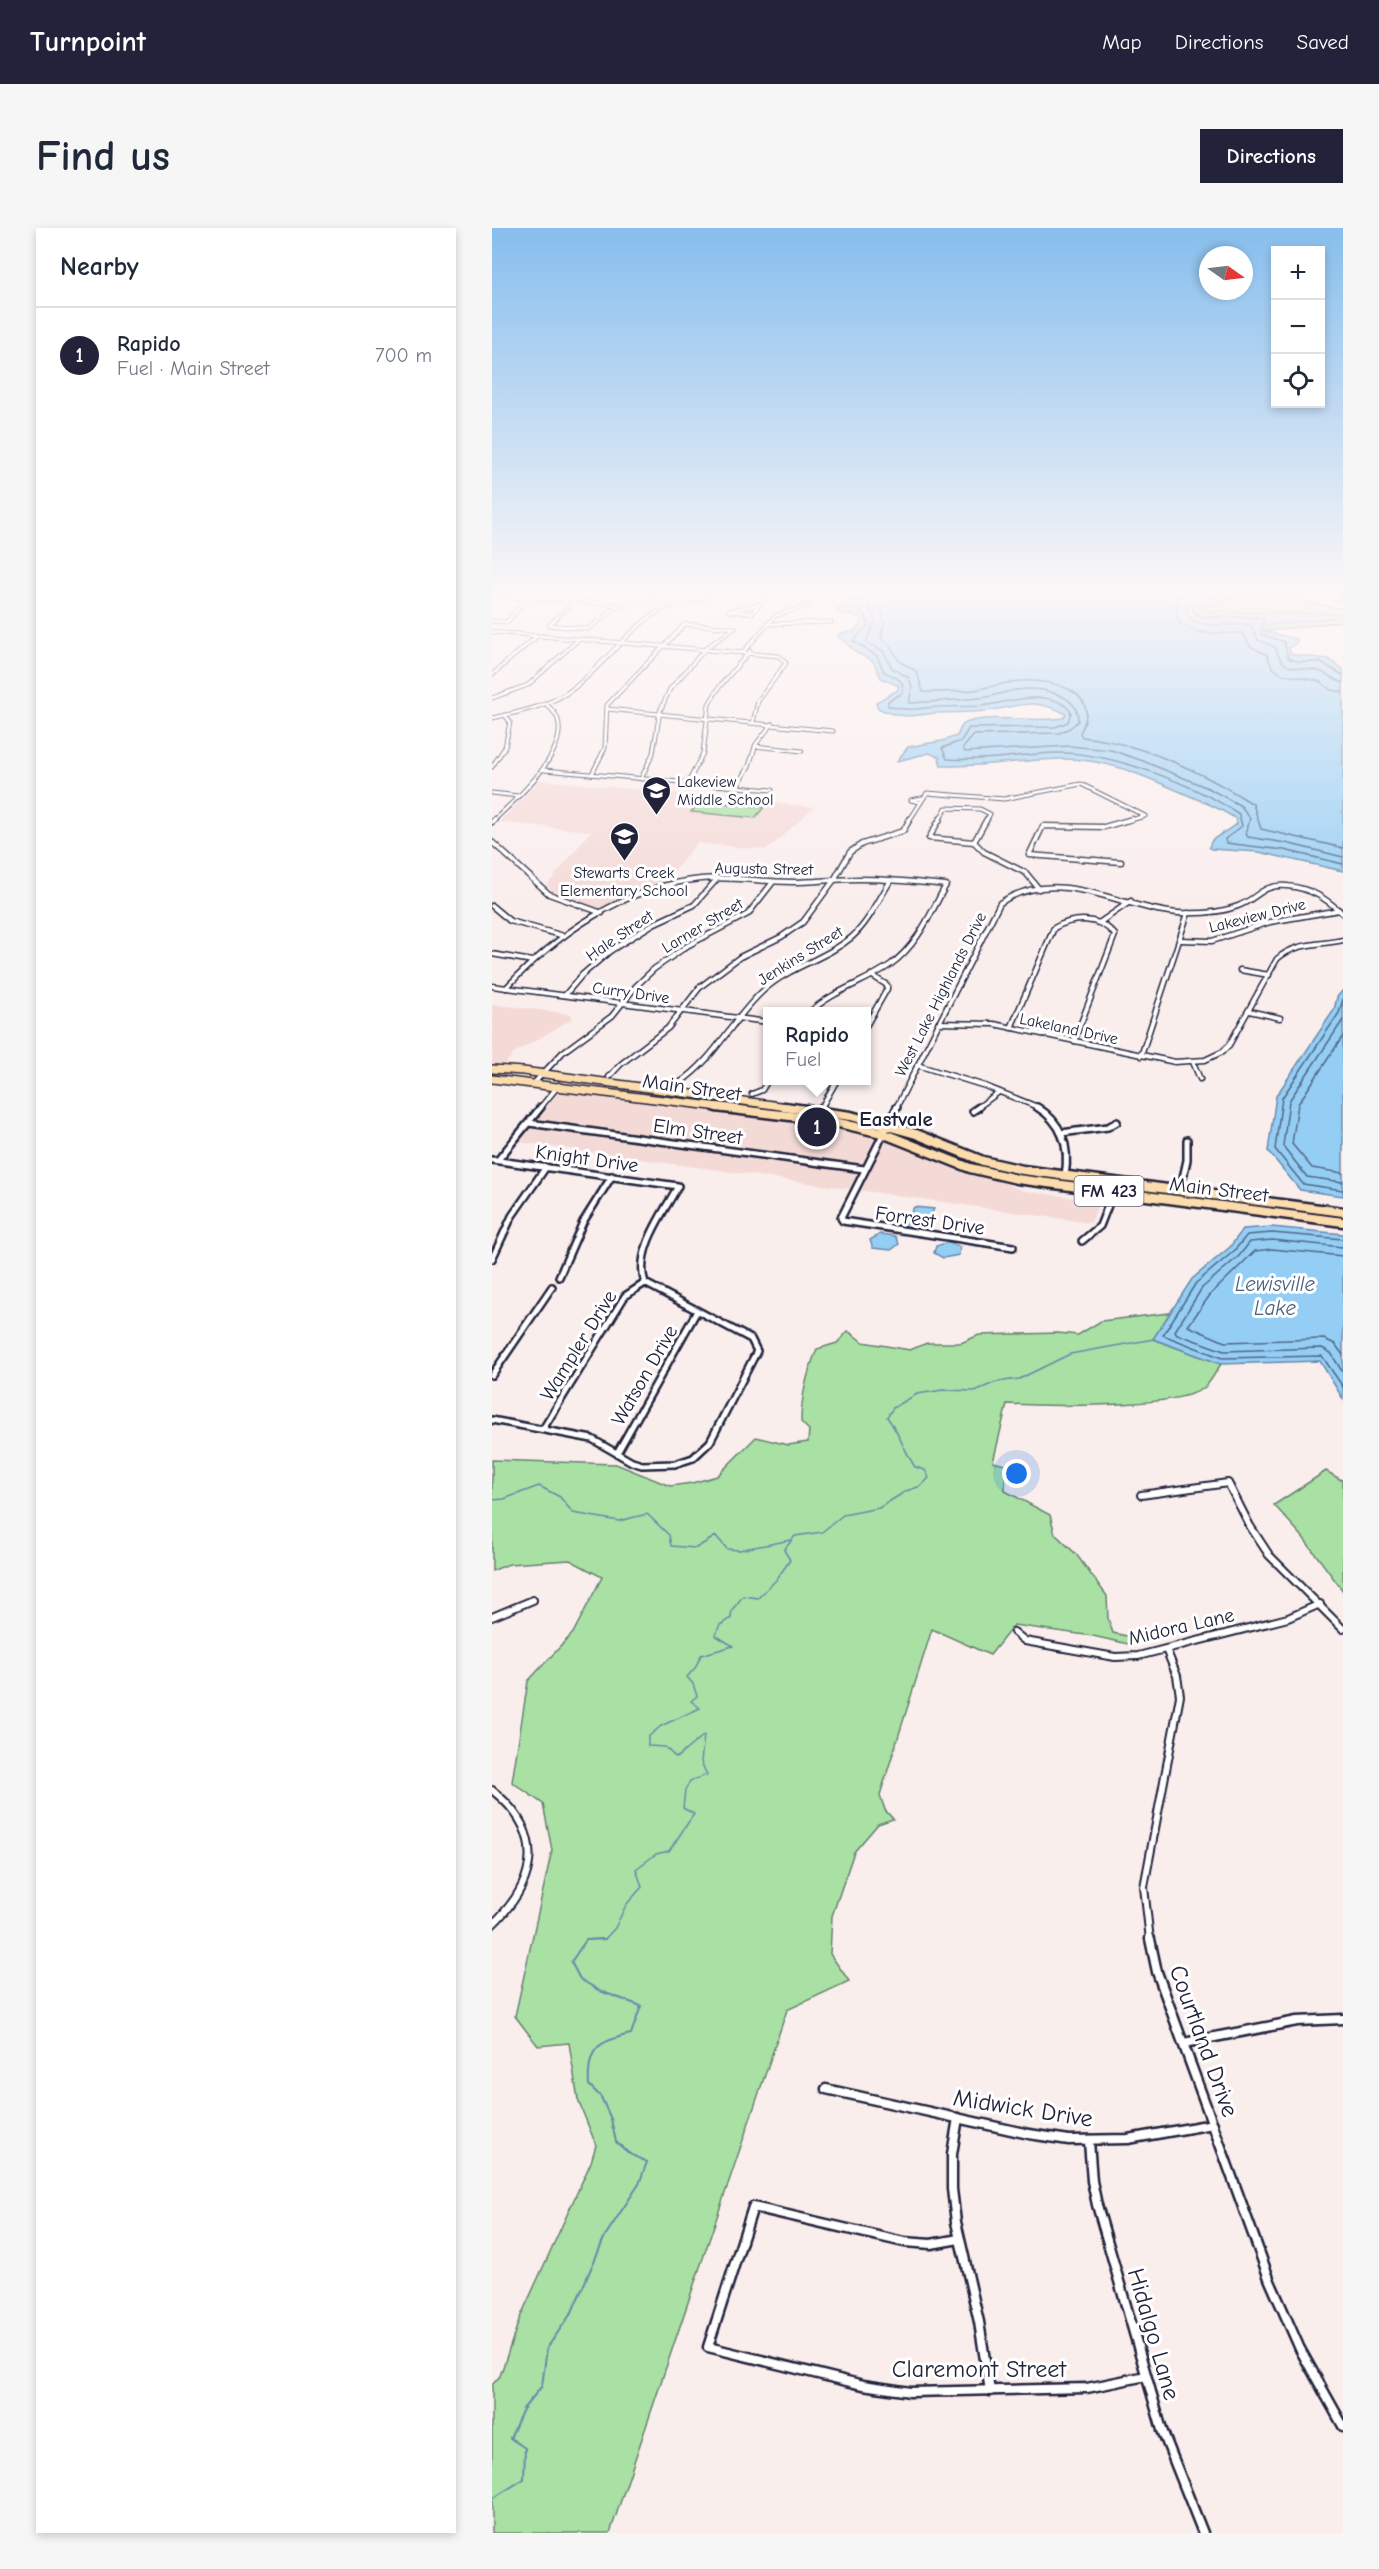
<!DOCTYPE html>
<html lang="en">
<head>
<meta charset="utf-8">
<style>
	body { margin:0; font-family:"Comic Neue",sans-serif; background:#f6f6f7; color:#1f2937 }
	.controls { position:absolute; right:18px; top:18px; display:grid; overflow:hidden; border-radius:0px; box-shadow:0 3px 9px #0003 }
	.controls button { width:54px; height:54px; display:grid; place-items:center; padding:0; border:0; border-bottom:2px solid #e0e1e3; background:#fff; color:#1f2937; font:30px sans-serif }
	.compass { position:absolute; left:707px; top:18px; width:54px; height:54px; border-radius:50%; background:#fff; box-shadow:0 3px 9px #0003; rotate:104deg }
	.you { position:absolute; left:525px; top:1246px; width:21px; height:21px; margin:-15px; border:4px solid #fff; border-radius:50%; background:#1a73e8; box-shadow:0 0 0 9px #1a73e833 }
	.badge { display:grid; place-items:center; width:39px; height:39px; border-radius:50%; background:#22223b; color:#fff; font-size:20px; font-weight:700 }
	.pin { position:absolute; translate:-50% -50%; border:3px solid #fff; box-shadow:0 2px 6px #0006 }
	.popup { position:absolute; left:271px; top:779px; width:108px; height:78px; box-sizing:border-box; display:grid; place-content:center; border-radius:0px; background:#fff; filter:drop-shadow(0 2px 4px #0005); font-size:20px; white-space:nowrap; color:#747a83 }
	.popup b { font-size:22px; color:#1f2937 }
	.popup::after { content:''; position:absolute; left:50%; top:100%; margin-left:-12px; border:12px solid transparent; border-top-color:#fff }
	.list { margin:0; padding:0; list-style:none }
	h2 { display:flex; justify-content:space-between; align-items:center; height:78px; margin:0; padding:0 24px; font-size:26px }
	h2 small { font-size:20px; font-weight:400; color:#747a83 }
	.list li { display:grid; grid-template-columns:39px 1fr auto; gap:18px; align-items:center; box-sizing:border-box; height:96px; padding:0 24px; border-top:2px solid #e0e1e3 }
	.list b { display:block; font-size:22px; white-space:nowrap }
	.list p { margin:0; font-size:20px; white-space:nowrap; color:#747a83 }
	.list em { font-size:20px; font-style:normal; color:#747a83 }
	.icon { flex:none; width:33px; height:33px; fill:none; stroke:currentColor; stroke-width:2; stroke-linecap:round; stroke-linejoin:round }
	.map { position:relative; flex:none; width:851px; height:2305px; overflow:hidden; border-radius:0px }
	header { display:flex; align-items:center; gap:36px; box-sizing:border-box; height:84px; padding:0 30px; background:#22223b; color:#fff }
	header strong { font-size:28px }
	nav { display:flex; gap:33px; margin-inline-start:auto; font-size:21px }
	.intro { display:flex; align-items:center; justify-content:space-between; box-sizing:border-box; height:144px; padding:0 36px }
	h1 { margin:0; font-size:42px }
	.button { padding:15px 27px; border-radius:0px; background:#22223b; color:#fff; font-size:21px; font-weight:700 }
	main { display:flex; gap:36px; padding:0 36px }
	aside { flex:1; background:#fff; border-radius:0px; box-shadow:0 3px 9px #0003 }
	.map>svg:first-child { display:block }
	.built { fill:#f4dad7 }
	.green { fill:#a9e0a4; stroke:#668170; stroke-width:1.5 }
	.water { fill:#95cef5; stroke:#6789ab; stroke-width:1.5 }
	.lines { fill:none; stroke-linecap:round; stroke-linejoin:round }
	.shore { stroke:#506785; stroke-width:1.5 }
	.stream-far1 { stroke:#6789ab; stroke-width:1.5 }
	.stream { stroke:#6789ab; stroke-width:2 }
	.street-far4-casing { stroke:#22223b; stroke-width:5 }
	.street-far3-casing { stroke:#22223b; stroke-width:7 }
	.street-far2-casing { stroke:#22223b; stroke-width:10 }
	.street-far1-casing { stroke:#22223b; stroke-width:10 }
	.street-casing { stroke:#22223b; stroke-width:13 }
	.primary-far1-casing { stroke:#22223b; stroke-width:10 }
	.primary-casing { stroke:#22223b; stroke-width:13 }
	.street-far4 { stroke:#fff; stroke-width:3 }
	.street-far3 { stroke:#fff; stroke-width:4 }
	.street-far2 { stroke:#fff; stroke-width:5 }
	.street-far1 { stroke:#fff; stroke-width:6 }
	.street { stroke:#fff; stroke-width:8 }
	.primary-far1 { stroke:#fcdcac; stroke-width:7 }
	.primary { stroke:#fcdcac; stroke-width:8 }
	.labels { text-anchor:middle; stroke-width:6; stroke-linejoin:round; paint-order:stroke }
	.far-poi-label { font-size:16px; fill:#22223b; stroke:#fff; text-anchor:start }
	.far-street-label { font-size:16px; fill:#22223b; stroke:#fff }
	.shield { fill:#fff; stroke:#646476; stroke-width:1.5 }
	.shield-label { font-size:18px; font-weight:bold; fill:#22223b }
	.street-label { font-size:20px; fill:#22223b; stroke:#fff }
	.neighbourhood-label { font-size:21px; font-weight:bold; fill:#22223b; stroke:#fff }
	.water-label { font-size:21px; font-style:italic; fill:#4a5e7c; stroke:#fff }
	.near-street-label { font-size:24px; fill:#22223b; stroke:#fff }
</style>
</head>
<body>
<header>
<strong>Turnpoint</strong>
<nav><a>Map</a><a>Directions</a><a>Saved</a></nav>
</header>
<div class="intro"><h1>Find us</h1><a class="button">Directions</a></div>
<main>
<aside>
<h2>Nearby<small></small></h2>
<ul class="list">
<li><span class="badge">1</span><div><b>Rapido</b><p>Fuel · Main Street</p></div><em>700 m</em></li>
</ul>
</aside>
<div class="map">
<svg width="851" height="2305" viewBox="0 0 851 2305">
	<rect width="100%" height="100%" fill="#faeeed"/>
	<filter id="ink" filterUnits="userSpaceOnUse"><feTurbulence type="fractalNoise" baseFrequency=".0167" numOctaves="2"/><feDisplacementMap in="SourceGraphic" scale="12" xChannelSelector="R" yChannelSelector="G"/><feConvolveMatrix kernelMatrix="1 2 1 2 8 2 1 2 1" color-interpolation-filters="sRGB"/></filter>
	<g filter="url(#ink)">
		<g class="built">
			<polygon points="48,552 322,579 275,622 205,615 174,653 109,682 63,666 55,657 99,603 7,594"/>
			<polygon points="0,776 79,786 80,791 22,825 12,838 0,837"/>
			<polygon points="70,860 339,898 384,908 533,963 608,973 599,995 26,914"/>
		</g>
		<g class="green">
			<polygon points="587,366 820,366 813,369 814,374 851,381 851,393 733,409"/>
			<polygon points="209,573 272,579 263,590 199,584"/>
			<path d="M678 1085 661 1111 729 1136C724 1143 719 1154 713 1159 688 1181 551 1178 515 1176L501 1234 514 1237 513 1263 558 1287 563 1306 584 1326 615 1368 616 1390 621 1405 644 1410 636 1416 601 1408 522 1397 498 1427 440 1401 388 1567 393 1582 401 1591 386 1596 362 1624 340 1688 338 1726 357 1753 295 1782 118 2305H0V2157L8 2148 27 2092 99 1934 104 1917 86 1872 77 1815 46 1818 23 1788 60 1622 51 1576 20 1554 36 1453 81 1405 110 1349 78 1332 17 1336 0 1343V1232L124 1236 178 1258 200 1255 225 1248 264 1209 296 1217 316 1214 317 1202 309 1194C309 1168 315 1145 325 1121L345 1115 356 1103 371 1114 418 1122 435 1115H469L487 1107 566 1105 586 1107 609 1093Z"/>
			<polygon points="834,1243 851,1253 851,1363 810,1308 782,1277"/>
		</g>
		<g class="water">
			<path d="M363 366H740L731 375 706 380 711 383 851 386V391L838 390 778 397 771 403 805 411V414L797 420 798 425 801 427 836 431 851 441V643L767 624 719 621 717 619 720 612 745 596 744 591C727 579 709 573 691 565 650 547 614 530 568 531 528 532 489 539 449 538L447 529 437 525 405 533 416 519 450 513 465 508C468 503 468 498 472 496 491 485 546 495 571 490L574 486C539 468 527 479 493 483 477 485 461 484 445 485 421 487 410 492 386 480L384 474 406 462 407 458 389 450 381 433 365 425 346 408 348 405 361 404 370 395 367 389 343 383 363 371Z"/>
			<polygon points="851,762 851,968 808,962 776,923 784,868 842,782 845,769"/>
			<polygon points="422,979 442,981 432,1001 412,998"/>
			<polygon points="780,999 851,1006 851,1171 828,1133 729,1136 661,1111 700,1051 738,1019 751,1001"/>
			<polygon points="388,1006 403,1008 407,1016 399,1022 381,1020 378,1012"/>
			<polygon points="457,1014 468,1019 467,1027 451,1030 442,1025 444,1018"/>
		</g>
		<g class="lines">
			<g class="shore">
				<path d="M370 366 363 380 374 388 376 397 361 413 385 428 392 444C403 449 413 451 411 465L396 473V478C418 484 425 480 447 479 461 478 475 479 489 478 515 475 560 458 579 484L576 494 563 499 477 500 469 513 450 520 455 531C492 534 528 526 565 525 618 523 703 557 747 586L750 598 733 611 734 615 792 622 851 636"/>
				<path d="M378 366 376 378 383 393 374 414 391 423 400 440 417 450 420 459 417 475C440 474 464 472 487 470 500 469 511 464 524 462 546 459 587 464 586 493L578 500 567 505 482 507 471 520 473 524 577 518 619 522 651 533 716 560 749 578 758 590 754 606 756 609 794 615 851 629"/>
				<path d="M387 366 392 396 389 410 399 419 407 433 425 444 431 464C448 464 465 464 482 462 498 460 513 454 528 453 561 451 611 463 588 505L590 509C650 515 710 544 761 576L769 601 851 620"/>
				<path d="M689 366C668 412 725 405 751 405L758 418 775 427 780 439 789 446 827 453 839 462 851 464"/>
				<path d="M703 366C698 370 693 375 694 382 697 403 744 396 759 396L766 412 783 419C793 449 806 436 830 444 837 447 843 453 851 455"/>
				<polyline points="732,366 705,374 701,379 702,384 711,389 772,389 769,406 792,414 796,430 807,434 828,434 851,447"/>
				<polyline points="851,771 847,785 790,870 783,921 811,956 851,962"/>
				<polyline points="851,792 797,873 791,918 815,949 851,954"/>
				<polyline points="851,808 806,876 800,916 820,940 851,945"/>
				<polyline points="851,1011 780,1005 755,1007 742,1023 704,1055 671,1107 730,1130 830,1128 851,1159"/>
				<polyline points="851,1019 780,1012 758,1014 747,1028 710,1060 683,1103 685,1106 732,1123 830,1120 839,1125 851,1145"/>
				<polyline points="851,1028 780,1021 763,1023 718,1067 696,1098 733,1114 832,1111 843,1116 851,1127"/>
			</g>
			<g class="stream-far1">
				<polyline points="0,1272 12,1271 47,1258 68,1269 81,1285 127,1293 155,1286 177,1307 179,1318 204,1320 224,1308 235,1321 247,1322 299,1312"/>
				<path d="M94 1712 113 1711 123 1700 134 1677 150 1659 144 1641 164 1626 177 1623 202 1586 191 1580 193 1562 198 1553 215 1547 209 1534 212 1507 184 1530 173 1519 156 1518V1509L169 1498 208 1480 199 1473 205 1468 201 1456 195 1449 203 1440 209 1427 241 1418 223 1407 228 1397 239 1390 240 1382 251 1368 266 1370 284 1352 298 1332 292 1322 303 1308 330 1304 351 1287 387 1280 414 1263 429 1258 437 1250 433 1242 423 1239C412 1222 407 1205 395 1189L401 1180 425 1166 451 1162 483 1163 504 1154 527 1151 578 1126 662 1111"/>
			</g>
			<path class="stream" d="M0 2271 32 2251 33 2220 18 2210 31 2181 50 2158 55 2120 80 2084 113 2008 147 1956 155 1934 138 1926 124 1914 119 1891 109 1869 97 1857C95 1821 105 1813 139 1806L149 1778 108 1763 88 1751 79 1734 94 1712 113 1711"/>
			<defs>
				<g id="street-far4">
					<path d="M0 367C43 372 86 370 128 378"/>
					<polyline points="85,372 57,397 96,401 122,381 157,368"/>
					<polyline points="842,372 851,368"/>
					<polygon points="268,376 260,385 236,383"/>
					<polyline points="268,376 274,370 273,366"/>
					<polyline points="172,380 226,366"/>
					<polyline points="0,393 15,394 35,371"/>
					<polyline points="275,396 339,394"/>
					<polyline points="0,404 287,428 294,435 266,473 261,494"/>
					<polyline points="252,423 283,388 318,377 317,373 310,371"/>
					<polyline points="0,447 45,408"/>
					<polyline points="0,470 36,457 86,412"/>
					<polyline points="115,481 341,503"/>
					<path d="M0 490C28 484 59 478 82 460 115 434 135 401 172 380L171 374 153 366"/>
					<polyline points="263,518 310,523"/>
					<polyline points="0,539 13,519 18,494 13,487"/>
					<polyline points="52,542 280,562"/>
					<polyline points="100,546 113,520 115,477 193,396 243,400"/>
					<polyline points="149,551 161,525 168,483 178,461 215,419 243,400"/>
					<polyline points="196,555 211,525 217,476 228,458 258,423"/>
					<polyline points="245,560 257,538 264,516 280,496"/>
					<polyline points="0,565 26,568"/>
					<polyline points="428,574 419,572 430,570"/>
					<path d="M1 593C23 572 79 524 65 489 63 484 57 479 53 475"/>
					<polyline points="417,593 435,565 512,571 589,556 653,588 635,593"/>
					<polyline points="447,593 454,580 488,581 498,586 494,593"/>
				</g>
				<g id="street-far3">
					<polyline points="448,591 437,610 482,614 495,591"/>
					<polyline points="0,594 3,591"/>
					<polyline points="0,614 57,666 110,685"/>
					<polyline points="482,614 492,624 534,645 547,661"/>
					<polyline points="629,634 537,627 551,598 612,599 640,591"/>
					<polyline points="0,678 18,693 72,708"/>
					<polyline points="607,695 639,673"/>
					<polyline points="689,712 720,713 778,694 847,682"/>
					<polyline points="0,726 40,733"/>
					<polyline points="748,742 777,747"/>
					<polyline points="0,758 276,794"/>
					<path d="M14 760C65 706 133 658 209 651 239 648 269 654 299 654 322 654 345 651 368 651 397 651 425 654 454 657 438 686 426 717 398 737 372 755 342 762 318 784"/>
					<polyline points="73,767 90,747 118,723 161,696 202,677 226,650"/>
					<polyline points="757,783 788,790"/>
					<path d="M446 795 502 796 683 834 713 832 730 824 737 817 785 731C804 714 828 717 851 712"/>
					<polyline points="374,798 395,761 395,757 379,747"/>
					<path d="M519 800 562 700C582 689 608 688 623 707L582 813"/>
					<polyline points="649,828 696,685"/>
					<polyline points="701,834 708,851"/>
					<polyline points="425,837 493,858 548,880"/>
					<polyline points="117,849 129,836 176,800 208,759 248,729 289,709 311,694 342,652 358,624 370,616 411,603 418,591"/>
					<polyline points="43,854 71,824 120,788 144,758 162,741 195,718 256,686 281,654"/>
					<path d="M186 856C226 829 239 791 273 761 299 738 334 731 360 709 377 694 387 671 399 652"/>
					<polyline points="260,866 270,862 276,852"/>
					<polyline points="48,880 67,857"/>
					<polyline points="329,880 345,852"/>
					<path d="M404 880 508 675C566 636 628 681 686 685 706 686 728 685 746 678 767 670 769 656 795 658 818 660 834 670 851 686"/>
					<polyline points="485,880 507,864"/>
				</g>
				<g id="street-far2">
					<polyline points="405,879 349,990 351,993 521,1019"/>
					<path d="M545 879C571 895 578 919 573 948"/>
					<polyline points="328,883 330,879"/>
					<polyline points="481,883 487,879"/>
					<polyline points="37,895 372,941"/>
					<polyline points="569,905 616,899 625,894"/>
					<path d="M0 932 186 958C171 986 142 1023 153 1055L259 1111 265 1123 218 1214 201 1230 183 1236 150 1237 140 1234 100 1211 0 1192"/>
					<polyline points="6,932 49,879"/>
					<polyline points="688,963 695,932 695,912"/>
					<polyline points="590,1013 608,998 622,962"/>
					<polyline points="0,1031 20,988 54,939"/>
					<polyline points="67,1049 91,994 120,948"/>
					<polyline points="0,1147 60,1059"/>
					<polyline points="51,1201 133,1068 153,1055"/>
					<polyline points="125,1225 205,1083"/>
				</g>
				<g id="street-far1">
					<polyline points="649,1267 736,1255 758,1298 777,1327 851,1401"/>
					<polyline points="0,1389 41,1372"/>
					<polyline points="522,1404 533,1413 623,1429 646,1428 796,1390 828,1376"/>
					<path d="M0 1562C53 1604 47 1652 0 1697"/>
					<polyline points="658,1712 652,1659 688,1468 685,1448 674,1421"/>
				</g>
				<g id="street">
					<polyline points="658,1711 665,1744 778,2053 808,2121 851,2198"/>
					<polyline points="692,1815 805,1793 851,1791"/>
					<polyline points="334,1861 537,1906 577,1912 636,1911 721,1896"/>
					<polyline points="466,1890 460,1926 460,1961 464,1994 487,2094 498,2163"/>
					<polyline points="597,1913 600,1953 605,1977 670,2202 711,2305"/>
					<polyline points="467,2011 439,2016 412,2014 261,1979 216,2119 371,2157 418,2164 595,2160 654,2148"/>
				</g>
				<g id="primary-far1">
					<polyline points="0,841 31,843 303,880"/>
					<polyline points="0,851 236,880"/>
				</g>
				<g id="primary">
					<polyline points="224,879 338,893 390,905 478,940 525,951 851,994"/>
					<polyline points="292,879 359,888 424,906 491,933 531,942 851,984"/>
				</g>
			</defs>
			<use href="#street-far4" class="street-far4-casing"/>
			<use href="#street-far3" class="street-far3-casing"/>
			<use href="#street-far2" class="street-far2-casing"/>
			<use href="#street-far1" class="street-far1-casing"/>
			<use href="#street" class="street-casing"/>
			<use href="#primary-far1" class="primary-far1-casing"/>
			<use href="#primary" class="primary-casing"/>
			<use href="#street-far4" class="street-far4"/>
			<use href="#street-far3" class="street-far3"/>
			<use href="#street-far2" class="street-far2"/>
			<use href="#street-far1" class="street-far1"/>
			<use href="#street" class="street"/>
			<use href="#primary-far1" class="primary-far1"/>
			<use href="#primary" class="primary"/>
		</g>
	</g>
	<linearGradient id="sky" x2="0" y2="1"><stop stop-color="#87beed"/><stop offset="0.53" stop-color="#fdf7f7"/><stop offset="1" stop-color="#fdf7f7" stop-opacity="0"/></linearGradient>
	<rect width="851" height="689" fill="url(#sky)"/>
	<defs>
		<symbol id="school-pin" viewBox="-11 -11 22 30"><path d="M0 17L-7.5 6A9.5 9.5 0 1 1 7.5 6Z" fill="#22223b" stroke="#fff"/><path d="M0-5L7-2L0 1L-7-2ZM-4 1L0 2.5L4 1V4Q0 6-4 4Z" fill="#fff"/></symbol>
	</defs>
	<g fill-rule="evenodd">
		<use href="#school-pin" x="148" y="546" width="33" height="45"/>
		<use href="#school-pin" x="116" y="592" width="33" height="45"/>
	</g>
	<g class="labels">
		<g class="far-poi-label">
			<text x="185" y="559">Lakeview<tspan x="185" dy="18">Middle School</tspan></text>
			<text x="132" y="650" text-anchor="middle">Stewarts Creek<tspan x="132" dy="18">Elementary School</tspan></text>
		</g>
		<g class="far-street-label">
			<text transform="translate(272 640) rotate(1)" y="6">Augusta Street</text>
			<text transform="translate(765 687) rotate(-14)" y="6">Lakeview Drive</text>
			<text transform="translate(210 697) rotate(-31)" y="6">Larner Street</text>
			<text transform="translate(127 707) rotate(-34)" y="6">Hale Street</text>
			<text transform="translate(308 727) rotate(-32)" y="6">Jenkins Street</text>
			<text transform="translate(139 764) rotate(8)" y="6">Curry Drive</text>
			<text transform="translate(448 766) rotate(-63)" y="6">West Lake Highlands Drive</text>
			<text transform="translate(577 800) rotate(12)" y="6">Lakeland Drive</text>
		</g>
		<rect class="shield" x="582.5" y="948" width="69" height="30" rx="4.5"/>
		<g class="shield-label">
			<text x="617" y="969">FM 423</text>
		</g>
		<g class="street-label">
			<text transform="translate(200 859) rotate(8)" y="7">Main Street</text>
			<text transform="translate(206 903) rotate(8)" y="7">Elm Street</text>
			<text transform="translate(95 930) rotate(8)" y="7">Knight Drive</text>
			<text transform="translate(727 961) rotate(7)" y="7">Main Street</text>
			<text transform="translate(438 992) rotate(8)" y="7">Forrest Drive</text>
			<text transform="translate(86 1117) rotate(-58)" y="7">Wampler Drive</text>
			<text transform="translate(152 1147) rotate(-60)" y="7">Watson Drive</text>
			<text transform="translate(689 1398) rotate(-13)" y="7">Midora Lane</text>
		</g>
		<g class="neighbourhood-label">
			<text x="404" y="898">Eastvale</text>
		</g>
		<g class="water-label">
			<text x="783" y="1063">Lewisville<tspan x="783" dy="24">Lake</tspan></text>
		</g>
		<g class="near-street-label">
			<text transform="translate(712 1813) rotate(70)" y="8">Courtland Drive</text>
			<text transform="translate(531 1880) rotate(9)" y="8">Midwick Drive</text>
			<text transform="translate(662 2106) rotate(74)" y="8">Hidalgo Lane</text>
			<text x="487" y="2149">Claremont Street</text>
		</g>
	</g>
</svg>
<div class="controls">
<button>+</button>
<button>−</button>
<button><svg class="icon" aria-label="locate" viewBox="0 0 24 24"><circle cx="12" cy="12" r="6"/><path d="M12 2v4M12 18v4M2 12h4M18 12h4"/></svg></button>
</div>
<svg class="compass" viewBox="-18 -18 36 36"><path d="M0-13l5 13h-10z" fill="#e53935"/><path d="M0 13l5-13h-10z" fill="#747a83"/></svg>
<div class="you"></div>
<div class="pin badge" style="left:325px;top:899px">1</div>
<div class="popup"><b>Rapido</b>Fuel</div>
</div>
</main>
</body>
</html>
